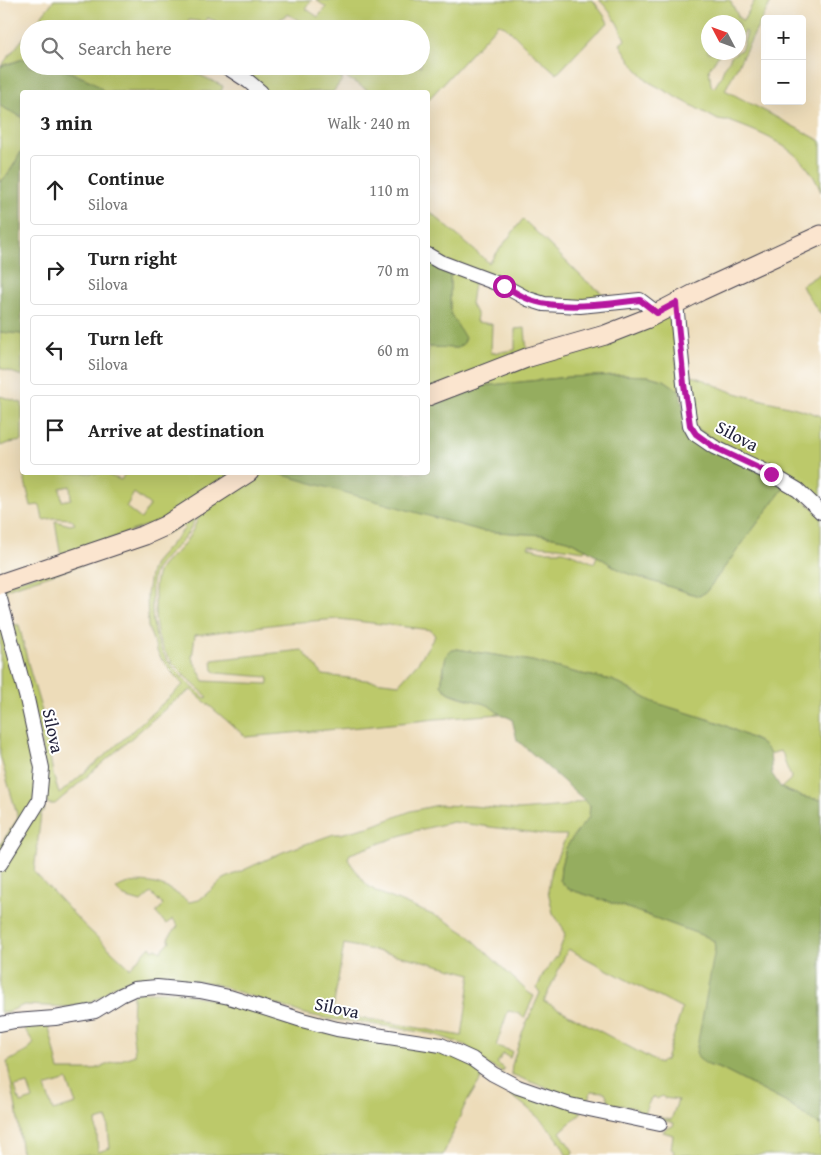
<!DOCTYPE html>
<html lang="en">
<head>
<meta charset="utf-8">
<style>
	body { margin:0; font-family:"Gentium Book Plus",serif; background:#f2f2f2; color:#222 }
	.controls { position:absolute; right:15px; top:15px; display:grid; overflow:hidden; border-radius:5px; box-shadow:0 5px 20px #0002 }
	.controls button { width:45px; height:45px; display:grid; place-items:center; padding:0; border:0; border-bottom:1px solid #e0e0e0; background:#fff; color:#222; font:25px sans-serif }
	.compass { position:absolute; left:701px; top:15px; width:45px; height:45px; border-radius:50%; background:#fff; box-shadow:0 5px 20px #0002; rotate:311deg }
	.stop { position:absolute; width:15px; height:15px; margin:-11px; border:4px solid #b5179e; border-radius:50%; background:#fff }
	.stop.end { background:#b5179e; border-color:#fff; box-shadow:0 1px 5px #0008 }
	.list { margin:0; padding:0; list-style:none }
	h2 { display:flex; justify-content:space-between; align-items:center; height:65px; margin:0; padding:0 20px; font-size:21px }
	h2 small { font-size:16px; font-weight:400; color:#767676 }
	.list li { display:grid; grid-template-columns:32px 1fr auto; gap:15px; align-items:center; box-sizing:border-box; height:70px; margin:0 10px 10px; padding:0 10px; border:1px solid #e0e0e0; border-radius:5px }
	.list b { display:block; font-size:19px; white-space:nowrap }
	.list p { margin:0; font-size:16px; white-space:nowrap; color:#767676 }
	.list em { font-size:16px; font-style:normal; color:#767676 }
	.icon { flex:none; width:28px; height:28px; fill:none; stroke:currentColor; stroke-width:2; stroke-linecap:round; stroke-linejoin:round }
	.map { position:relative; flex:none; width:821px; height:1155px; overflow:hidden }
	.search { position:absolute; background:#fff; box-shadow:0 5px 20px #0002; left:20px; top:20px; width:410px; height:55px; display:flex; align-items:center; gap:12px; box-sizing:border-box; padding:0 18px; border-radius:28px; color:#767676; font-size:19px }
	.panel { position:absolute; background:#fff; box-shadow:0 5px 20px #0002; left:20px; top:90px; width:410px; height:385px; border-radius:5px }
	.map>svg:first-child { display:block }
	.green { fill:#bcc96b; stroke:#6f7653; fill-rule:evenodd }
	.forest { fill:#95ad5f; stroke:#5c684d }
	.lines { fill:none; stroke-linecap:round; stroke-linejoin:round }
	.street-casing { stroke:#403e4e; stroke-width:16 }
	.secondary-casing { stroke:#403e4e; stroke-width:21 }
	.street { stroke:#fff; stroke-width:14 }
	.secondary { stroke:#fbe5cf; stroke-width:19 }
	.route { stroke:#b5179e; stroke-width:6 }
	.labels { text-anchor:middle; stroke-width:4; stroke-linejoin:round; paint-order:stroke }
	.street-label { font-size:18px; fill:#22223b; stroke:#fff }
</style>
</head>
<body>
<div class="map">
<svg width="821" height="1155" viewBox="0 0 821 1155">
	<rect width="100%" height="100%" fill="#fff"/>
	<filter id="ink" filterUnits="userSpaceOnUse"><feTurbulence type="fractalNoise" baseFrequency=".02" numOctaves="2"/><feDisplacementMap in="SourceGraphic" scale="10" xChannelSelector="R" yChannelSelector="G"/><feConvolveMatrix kernelMatrix="1 2 1 2 8 2 1 2 1" color-interpolation-filters="sRGB"/></filter>
	<filter id="wash" filterUnits="userSpaceOnUse"><feTurbulence type="fractalNoise" baseFrequency=".0096" numOctaves="4" result="noise"/><feDisplacementMap in="SourceGraphic" scale="20" xChannelSelector="R" yChannelSelector="G"/><feGaussianBlur stdDeviation="1.12" result="paint"/><feColorMatrix in="noise" values="0 0 0 0 0 0 0 0 0 0 0 0 0 0 0 0 0 1.4 0 .05"/><feComposite in="paint" operator="in"/></filter>
	<g filter="url(#wash)">
		<rect width="100%" height="100%" fill="#eddcb9"/>
		<g class="green">
			<path d="M54 0H312L305 8 318 17 326 7 316 0H593C598 8 605 15 608 23L596 33 557 74 523 44 505 26 498 24 428 100V92H371L327 66H421V29H313L288 14 280 19 275 28 276 29H252C240 25 228 29 216 29L214 26 216 21 207 18 204 22 189 20 185 29H155L126 24 125 29H31Z"/>
			<path d="M599 0H730L739 18 743 21 755 0H772L725 90 821 141V192C805 150 767 135 729 121H724L718 120 649 82 634 66 620 44 625 40C619 25 611 11 599 0ZM708 22H738L739 43 740 42 744 31 747 32 743 45 741 50 731 56 729 61 725 65 721 77 714 88 711 85 709 69 720 53 708 52Z"/>
			<polygon points="29,31 29,60 23,59 1,66"/>
			<polygon points="56,66 190,66 189,70 223,86 221,92 105,92 93,82"/>
			<polygon points="227,66 319,66 343,79 333,92 266,92 251,80 253,72 246,68 242,74"/>
			<path d="M0 104 2 107 22 117C22 125 24 142 22 149 21 156 5 179 0 182Z"/>
			<polygon points="428,210 489,263 523,219 585,280 611,300 557,303 428,253"/>
			<polygon points="450,270 475,277 471,304 477,315 476,322 492,324 491,353 515,350 515,329 525,328 527,353 428,391 428,347 457,348 450,311"/>
			<polygon points="821,273 821,315 804,290 802,285"/>
			<polygon points="671,316 680,391 664,380 648,376 619,375 568,377 482,386 475,380"/>
			<polygon points="0,332 22,334 22,376 0,368"/>
			<path d="M685 375C700 376 717 387 732 392 761 401 792 405 821 416V508L757 466 693 426Z"/>
			<polygon points="0,396 22,403 22,441 9,443 0,446"/>
			<path d="M276 472 482 531 543 535 568 540 586 549 584 551 558 547 529 545 528 547 542 551H563L575 555 594 563 597 556 623 572 699 596 706 592 786 485 812 507 821 517V800L803 797 781 788 790 780 791 777C788 769 784 763 783 754L780 751 770 754 767 749 759 742 720 723 653 702 612 680 577 673 532 661 457 649 450 651 446 655 441 685C448 698 475 699 488 705 492 707 496 711 500 714L436 719 372 726 246 737 191 690 172 703 55 804H48L45 796 41 744 33 706 1 595V588L4 585 120 550 152 537 175 525 250 478 261 473ZM199 515C195 528 187 541 178 551 171 557 163 563 159 570 154 581 155 593 155 604 155 617 155 630 160 642 168 663 191 682 208 697L205 698C169 667 150 648 152 598 152 588 151 575 157 568 170 549 191 539 195 516ZM182 526 185 528 154 563 150 574 147 595 148 627 159 656 183 685 110 751 59 794 53 774 44 718 30 671 19 625 10 624 6 604V589L135 548ZM339 619 431 630 435 636 419 661 399 684 323 675 302 650 212 660 213 670 217 673 268 677V684L204 681 192 658 195 635 286 623Z"/>
			<path d="M23 473H109L108 475 121 480 125 473H238L164 519 61 557 55 521 70 525 75 524 71 519 54 518 43 520 40 505 31 506ZM70 486 71 499 62 501 60 488ZM134 493 150 505 141 519 126 507Z"/>
			<polygon points="0,618 38,761 35,800 0,856 0,845 18,818 0,756"/>
			<path d="M584 800 590 805 589 817 573 837 566 848 561 866 560 880 568 889 625 907 707 937 714 941 715 948 708 1065 721 1069 785 1102 821 1126V1155H673L674 1151 671 1149 673 1135 663 1132 665 1129 673 1126 674 1123 665 1121 658 1117 671 1120 678 1100 664 1098 662 1096 657 1099 655 1097 651 1098C648 1106 644 1109 644 1118L636 1115V1109C631 1106 617 1105 610 1103L605 1092 591 1091 589 1100 556 1092 511 1074 512 1065 522 1033 540 993 537 988 544 973 557 956 565 936 563 928 553 913 548 891 552 868 567 835H550L453 822 414 831 350 854 348 858 351 864 367 885 377 892 445 920 468 935 529 993 534 996 524 1018 518 1013 508 1011 496 1046 512 1051 510 1058 503 1054 497 1063 504 1068 503 1072 488 1065 465 1045 433 1034 358 1022 329 1019 305 1014 211 983 178 979 149 980 140 978 127 981 112 987 102 996 88 1003 68 1007 24 1005 8 1012H0V868L42 806 45 809 41 814 34 872 84 925 130 968 150 946 153 950 156 948 161 951 170 941 168 938 178 926 173 919 166 924 156 913 163 905 151 893 141 902 124 897 116 889C126 880 149 881 162 886 171 889 180 896 189 902L199 900 224 879 283 852 334 834H340L372 826 411 811 438 805 472 806 519 810 566 806ZM344 944 419 960 471 974 462 1036 375 1020 332 1015ZM568 949 682 1009 666 1060 659 1063 544 1001Z"/>
			<path d="M173 991 437 1048 582 1112 560 1132 573 1151 572 1155H566C557 1126 508 1092 483 1076L465 1105 443 1155H22L17 1113 7 1062 27 1051 34 1043 21 1024 48 1023 59 1070H92L135 1055 132 1025 133 993ZM67 1080 76 1104 53 1111 45 1087ZM28 1084 33 1099 20 1103 15 1087ZM107 1118 110 1148 98 1152 96 1121Z"/>
		</g>
		<g class="forest">
			<polygon points="23,59 29,60 29,66 56,66 93,82 105,92 22,92 22,117 2,107 0,104 0,67"/>
			<path d="M22 150V334L0 332V182C10 175 16 160 22 150Z"/>
			<polygon points="428,259 450,270 450,311 452,316 465,338 464,343 457,348 428,347"/>
			<polygon points="619,375 648,376 664,380 680,391 686,422 786,485 706,592 699,596 623,572 586,549 568,540 543,535 482,531 276,473 428,472 428,402 475,380 482,386 568,377"/>
			<polygon points="457,649 532,661 577,673 612,680 653,702 720,723 759,742 767,749 770,754 772,774 781,788 803,797 821,800 821,1126 785,1102 721,1069 708,1065 699,1059 696,1052 715,949 714,941 707,937 625,907 568,889 560,880 561,866 566,848 573,837 589,817 590,805 517,740 512,719 500,714 488,705 450,693 443,688 441,685 446,655 450,651"/>
		</g>
	</g>
	<g filter="url(#ink)">
		<g class="lines">
			<defs>
				<g id="street">
					<polyline points="225,66 248,81 261,92"/>
					<polyline points="428,255 440,262 504,286 528,299 544,304 580,306 640,300 657,313"/>
					<polyline points="676,303 684,384 690,425 695,434 714,447 771,474 798,490 821,512"/>
					<polyline points="0,599 27,699 42,768 39,801 0,864"/>
					<polyline points="0,1024 15,1021 55,1018 95,1011 121,995 134,989 157,987 200,991 229,997 302,1020 337,1029 441,1045 472,1059 493,1074 518,1087 570,1105 660,1124"/>
				</g>
				<g id="secondary">
					<polyline points="428,396 529,357 605,335 646,319 700,291 821,235"/>
					<polyline points="0,584 145,535 165,526 249,472"/>
				</g>
			</defs>
			<use href="#street" class="street-casing"/>
			<use href="#secondary" class="secondary-casing"/>
			<use href="#street" class="street"/>
			<use href="#secondary" class="secondary"/>
		</g>
	</g>
	<g class="lines" filter="url(#ink)">
		<path class="route" d="M504 286C512 290 520 296 528 299 557 311 609 304 640 300L657 313 676 303 684 384 690 425 696 434 714 447 771 474"/>
	</g>
	<g class="labels">
		<g class="street-label">
			<text transform="translate(737 436) rotate(28)" y="6">Silova</text>
			<text transform="translate(53 731) rotate(78)" y="6">Silova</text>
			<text transform="translate(337 1008) rotate(12)" y="6">Silova</text>
		</g>
	</g>
</svg>
<div class="controls">
<button>+</button>
<button>−</button>
</div>
<svg class="compass" viewBox="-18 -18 36 36"><path d="M0-13l5 13h-10z" fill="#e53935"/><path d="M0 13l5-13h-10z" fill="#767676"/></svg>
<div class="stop" style="left:504px;top:286px"></div>
<div class="stop end" style="left:771px;top:474px"></div>
<div class="search"><svg class="icon" aria-label="search" viewBox="0 0 24 24"><circle cx="10" cy="10" r="6"/><path d="M15 15l6 6"/></svg>Search here</div>
<section class="panel">
<h2>3 min<small>Walk · 240 m</small></h2>
<ul class="list">
<li><svg class="icon" aria-label="ahead" viewBox="0 0 24 24"><path d="M12 20V5M6 11l6-6 6 6"/></svg><div><b>Continue</b><p>Silova</p></div><em>110 m</em></li>
<li><svg class="icon" aria-label="right" viewBox="0 0 24 24"><path d="M7 20v-9h11M14 6l5 5-5 5"/></svg><div><b>Turn right</b><p>Silova</p></div><em>70 m</em></li>
<li><svg class="icon" aria-label="left" viewBox="0 0 24 24"><path d="M17 20v-9H6M10 6l-5 5 5 5"/></svg><div><b>Turn left</b><p>Silova</p></div><em>60 m</em></li>
<li><svg class="icon" aria-label="arrive" viewBox="0 0 24 24"><path d="M6 21V4h12l-3 4 3 4H6"/></svg><div><b>Arrive at destination</b></div></li>
</ul>
</section>
</div>
</body>
</html>
